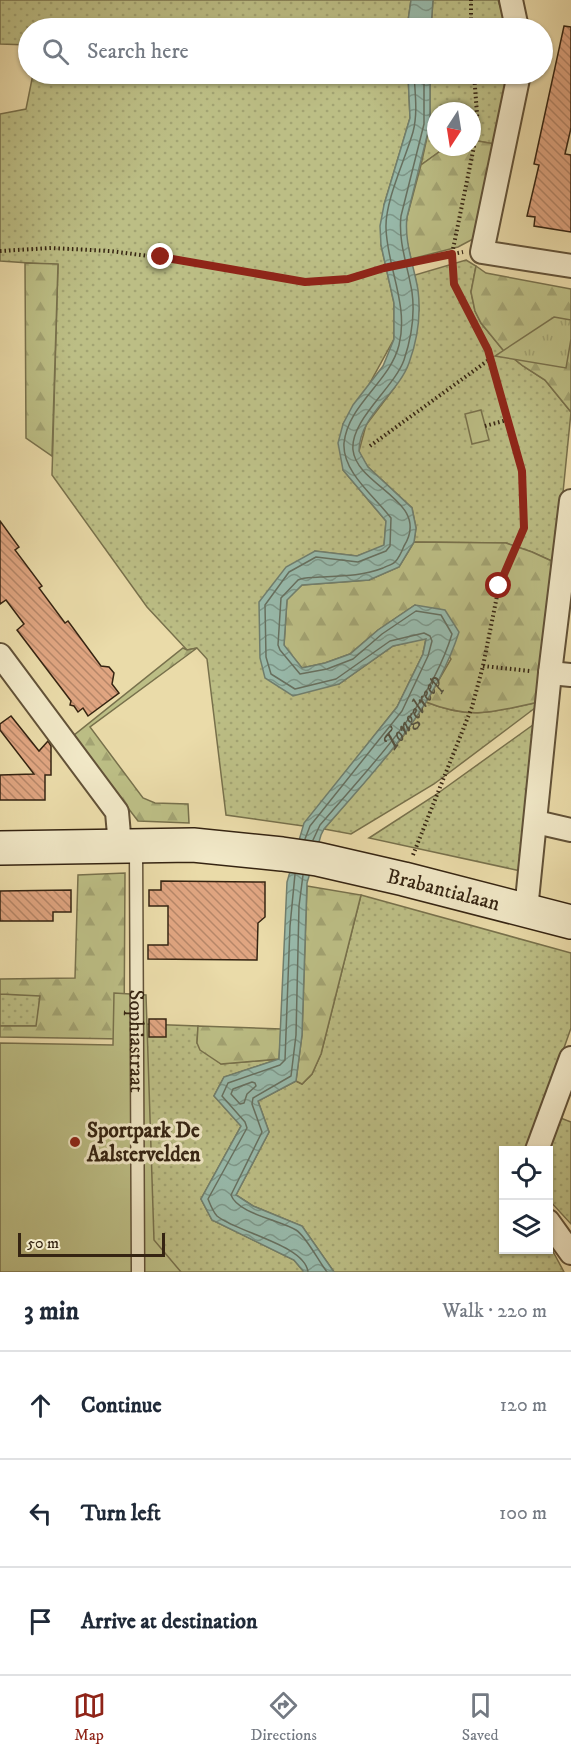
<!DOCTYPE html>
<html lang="en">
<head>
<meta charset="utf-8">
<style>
	body { margin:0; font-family:"IM FELL DW Pica",serif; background:#f2f2f3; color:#1f2937 }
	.controls { position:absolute; right:18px; bottom:18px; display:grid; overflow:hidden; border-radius:0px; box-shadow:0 2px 4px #0004 }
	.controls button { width:54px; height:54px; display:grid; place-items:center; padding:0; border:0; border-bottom:2px solid #e0e1e3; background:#fff; color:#1f2937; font:30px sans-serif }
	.compass { position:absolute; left:427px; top:102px; width:54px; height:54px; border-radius:50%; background:#fff; box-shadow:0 2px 4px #0004; rotate:192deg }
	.scale { position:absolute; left:18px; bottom:15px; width:147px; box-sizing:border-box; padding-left:6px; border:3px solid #352412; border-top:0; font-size:16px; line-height:21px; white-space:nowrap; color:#352412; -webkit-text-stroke:4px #f1e8c7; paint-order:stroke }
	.stop { position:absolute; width:18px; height:18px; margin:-14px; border:4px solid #8f2418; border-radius:50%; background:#fff }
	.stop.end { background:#8f2418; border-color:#fff; box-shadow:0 2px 6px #0008 }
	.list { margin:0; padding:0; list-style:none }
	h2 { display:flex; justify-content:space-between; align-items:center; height:78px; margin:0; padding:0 24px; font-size:26px }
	h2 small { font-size:20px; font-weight:400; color:#747a83 }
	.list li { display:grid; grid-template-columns:39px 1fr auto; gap:18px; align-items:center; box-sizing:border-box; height:108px; padding:0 24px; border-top:2px solid #e0e1e3 }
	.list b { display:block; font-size:22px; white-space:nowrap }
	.list em { font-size:20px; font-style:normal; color:#747a83 }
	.icon { flex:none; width:33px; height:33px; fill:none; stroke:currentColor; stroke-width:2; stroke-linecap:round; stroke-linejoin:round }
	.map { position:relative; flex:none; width:571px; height:1272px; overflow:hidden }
	.search { position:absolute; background:#fff; box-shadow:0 2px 4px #0004; left:18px; right:18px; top:18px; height:66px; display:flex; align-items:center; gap:15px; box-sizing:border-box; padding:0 21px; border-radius:33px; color:#747a83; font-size:22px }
	.sheet { height:402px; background:#fff }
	nav { display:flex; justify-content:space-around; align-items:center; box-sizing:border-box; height:84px; border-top:2px solid #e0e1e3; background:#fff; font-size:16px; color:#747a83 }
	nav a { display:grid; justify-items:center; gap:3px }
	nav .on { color:#8f2418 }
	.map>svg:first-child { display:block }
	.grass { fill:url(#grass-dots); stroke:#78714c; stroke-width:1.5 }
	.forest { fill:url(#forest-firs); stroke:#78714c; stroke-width:1.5 }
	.park { fill:url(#park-tufts); stroke:#78714c; stroke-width:1.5 }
	.pitch { fill:#bcbe85; stroke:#78714c; stroke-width:1.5 }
	.water { fill:url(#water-waves); stroke:#707f6f; stroke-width:1.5 }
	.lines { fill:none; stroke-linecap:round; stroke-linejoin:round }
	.shore { stroke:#667060; stroke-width:1.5 }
	.building { fill:url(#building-back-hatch); stroke:#352412; stroke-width:1.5 }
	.lane-casing { stroke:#625238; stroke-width:15 }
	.street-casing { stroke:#625238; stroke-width:26 }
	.secondary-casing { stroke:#352412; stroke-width:36 }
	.path { stroke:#352412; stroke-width:4; stroke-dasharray:1.5 3; stroke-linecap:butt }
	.lane { stroke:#f1e8c7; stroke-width:12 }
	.street { stroke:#f1e8c7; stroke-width:22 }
	.secondary { stroke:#f1e8c7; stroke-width:33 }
	.route { stroke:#8f2418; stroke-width:8 }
	.poi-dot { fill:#8f2418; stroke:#f1e8c7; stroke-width:2 }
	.labels { text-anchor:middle; stroke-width:6; stroke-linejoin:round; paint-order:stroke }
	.street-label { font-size:21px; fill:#352412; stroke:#f1e8c7 }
	.poi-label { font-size:21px; font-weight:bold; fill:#352412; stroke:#f1e8c7; text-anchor:start }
	.water-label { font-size:22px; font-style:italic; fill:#535140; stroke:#f1e8c7 }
</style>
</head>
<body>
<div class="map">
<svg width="571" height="1272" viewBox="0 0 571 1272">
	<defs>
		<pattern id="grass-dots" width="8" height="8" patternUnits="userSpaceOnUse" patternTransform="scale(1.5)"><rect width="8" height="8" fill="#bcbe85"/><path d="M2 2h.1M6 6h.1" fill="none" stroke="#a2a372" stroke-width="1.8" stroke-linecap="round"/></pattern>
		<pattern id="forest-firs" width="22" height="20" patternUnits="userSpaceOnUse" patternTransform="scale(1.5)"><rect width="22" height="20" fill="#bcbe85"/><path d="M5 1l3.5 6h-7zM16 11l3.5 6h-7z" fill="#a2a372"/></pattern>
		<pattern id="park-tufts" width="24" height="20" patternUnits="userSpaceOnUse" patternTransform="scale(1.5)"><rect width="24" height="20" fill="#bcbe85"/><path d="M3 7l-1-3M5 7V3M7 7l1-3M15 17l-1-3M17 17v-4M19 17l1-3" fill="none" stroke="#a2a372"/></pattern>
		<pattern id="water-waves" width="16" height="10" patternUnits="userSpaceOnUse" patternTransform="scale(1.5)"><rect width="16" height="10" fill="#98bbad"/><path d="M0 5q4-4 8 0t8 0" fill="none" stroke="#7d988b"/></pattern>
		<pattern id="building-back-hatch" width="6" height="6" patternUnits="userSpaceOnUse" patternTransform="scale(1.5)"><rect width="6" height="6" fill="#e0a581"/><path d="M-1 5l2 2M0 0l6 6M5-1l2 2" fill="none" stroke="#b68668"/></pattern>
	</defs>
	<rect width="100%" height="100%" fill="#eadba9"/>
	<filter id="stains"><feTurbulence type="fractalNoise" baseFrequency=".00333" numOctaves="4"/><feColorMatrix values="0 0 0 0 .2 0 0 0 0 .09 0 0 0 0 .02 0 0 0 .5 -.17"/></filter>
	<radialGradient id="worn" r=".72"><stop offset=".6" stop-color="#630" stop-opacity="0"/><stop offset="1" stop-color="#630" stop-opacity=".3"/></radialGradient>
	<g class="grass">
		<polygon points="0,0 411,0 407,28 28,28 28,45 0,44"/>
		<polygon points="433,0 498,0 507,28 431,28"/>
		<polygon points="33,74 408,74 410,118 384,205 381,245 394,303 394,339 366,390 343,424 343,470 386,521 384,546 357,556 315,551 339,684 393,646 426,638 423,654 397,707 303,826 226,815 207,659 197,648 187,650 147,607 52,475 58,265 0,261 0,114 26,109"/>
		<polygon points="430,74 508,74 495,144 472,140 472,111 436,111 436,147 446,147 421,165 430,124"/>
		<polygon points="466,260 476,266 471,292 475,311 481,323 503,350 523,366 545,380 571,412 556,563 532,552 506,543 414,542 416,528 412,508 368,467 361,457 359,451 366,425 395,387 419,310 415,275"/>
		<path d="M426 702C471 720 494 712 539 702V705L434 784 351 834 324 829 402 738Z"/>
		<polygon points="537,722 521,871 369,838 434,796"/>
		<polygon points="361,895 571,953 571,1028 528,1150 504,1150 504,1250 548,1250 549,1244 564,1272 334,1272 302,1226 253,1206 236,1195 269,1132 258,1101 296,1081 302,1084 312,1074 321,1054"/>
		<polygon points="0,994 40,995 37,1026 0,1026"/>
		<polygon points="143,1024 198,1026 197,1043 221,1064 279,1059 224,1077 214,1096 241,1126 201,1199 212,1220 294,1260 304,1272 147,1272"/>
		<polygon points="558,1117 571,1122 571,1224 549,1200 548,1150"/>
	</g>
	<g class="forest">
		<polygon points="472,140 495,144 475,238 458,247 411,259 405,232 407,217 421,165 446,147 472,147"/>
		<polygon points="25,263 58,264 52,456 26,438"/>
		<polygon points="476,266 486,273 571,289 571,412 545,380 523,366 503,350 481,323 475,311 471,292"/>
		<path d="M414 542 506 543 532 552 556 563 539 702C494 712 471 720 426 702L451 659 415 605 378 630 350 654 325 663 302 668 284 646 287 599 302 585 369 580 399 567Z"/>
		<polygon points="183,648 187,650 197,648 90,727 143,798 155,803 188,804 189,823 138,821 73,736"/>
		<polygon points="125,873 124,1039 0,1037 0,1026 36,1026 40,996 0,994 0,979 75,978 78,875"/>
		<polygon points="307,886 361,895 321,1054 312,1074 302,1084 296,1081 302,1035"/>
		<polygon points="198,1026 281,1029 279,1059 221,1064 200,1050 197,1043"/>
	</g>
	<polygon class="park" points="554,317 571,320 571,339 566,368 495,356"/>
	<g class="pitch">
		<polygon points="481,410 489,440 472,444 465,414"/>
		<polygon points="114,993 146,995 154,1240 181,1272 0,1272 0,1043 113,1045"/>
	</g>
	<g class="water">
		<polygon points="411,0 433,0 431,28 407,28"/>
		<path d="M408 74H430V124L407 217C404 242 414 266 418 290 421 314 417 341 409 363 398 394 359 416 359 451L368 467 412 508 416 528 414 542 399 567 369 580 302 585 287 600 284 645 302 668 325 663 350 654 378 630 415 605 445 610 459 632C434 710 377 768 324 829L321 835 307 883 302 1035 296 1081 258 1101 269 1132 236 1195 253 1206 302 1226 334 1272H304L294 1260 212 1220 201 1199 241 1126 214 1096 224 1077 279 1059 287 882 304 823 397 707 423 654 426 639 393 646 339 684 293 696 265 678 260 658 259 602 286 567 315 551 357 556 384 545 386 521 343 470 338 443 343 424 353 405 383 366 394 339V303L381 245 380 226 384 205 410 118Z"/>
	</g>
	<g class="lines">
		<g class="shore">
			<path d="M305 839 310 826 402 711 428 656 432 641 430 636 424 633 390 641 336 679 295 689 271 674 266 657 265 605 289 572 316 557 358 562 386 551 390 546 391 518C375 497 342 472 344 443 348 404 390 382 399 345 409 305 387 267 386 228 385 201 405 160 413 132 418 113 415 93 414 74"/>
			<path id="s1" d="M313 840 320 825C370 766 429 709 452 634L441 615 416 611 382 634 353 659 327 669 300 674 280 650 278 645 281 598 298 580C305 577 313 578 320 577 342 576 363 576 383 568 386 566 392 565 395 562 399 558 402 551 404 546 432 501 357 487 353 450 350 420 394 388 404 360 411 339 415 314 412 292 408 267 398 242 401 216L424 124V74"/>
			<path d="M295 874 290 926 285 1060 280 1065 228 1083 222 1096 245 1122 247 1128 208 1199C210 1204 213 1212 217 1216 236 1232 305 1245 308 1272"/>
			<path d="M303 875 299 906 296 1035 291 1076 253 1098 252 1104 262 1132 231 1195C238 1214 280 1220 296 1230 306 1236 319 1262 327 1272"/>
			<polygon points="252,1082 255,1083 256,1086 247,1094 244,1103 240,1104 231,1094 233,1089"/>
		</g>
	</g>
	<g class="building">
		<polygon points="564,26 571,27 571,128 565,154 571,155 571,232 534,226 535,217 527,216 539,165 534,164"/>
		<polygon points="0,521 19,547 15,550 42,586 39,588 65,623 68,621 101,666 109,667 114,673 112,684 119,693 88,716 83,708 78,712 74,706 70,705 71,701 17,630 24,624 6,600 0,604"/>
		<polygon points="11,716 39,751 48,741 51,746 51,775 45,775 45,800 0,800 0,775 34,774 0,730 0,724"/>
		<polygon points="161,881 265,882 265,917 258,923 257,960 148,959 148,945 168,945 168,906 149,906 149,890 161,890"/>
		<polygon points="71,890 71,912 53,912 53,921 0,921 0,891"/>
		<rect x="149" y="1019" width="17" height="18"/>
	</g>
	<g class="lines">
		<defs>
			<g id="lane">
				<path id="s2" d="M136 847 138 1271"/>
			</g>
			<g id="street">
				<polyline points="511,0 517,28"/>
				<polyline points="519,74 482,252 571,266"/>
				<polyline points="0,655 117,812 120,846"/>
				<polyline points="550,673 571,675"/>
				<polyline points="536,822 571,830"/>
				<polyline points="526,910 550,673 571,501"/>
				<polyline points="537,1150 571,1058"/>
				<polyline points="548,1221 571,1253"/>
			</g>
			<g id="secondary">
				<path id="s3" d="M0 848 193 845 282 854 317 859 404 879 571 922"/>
			</g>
		</defs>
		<use href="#lane" class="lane-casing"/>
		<use href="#street" class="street-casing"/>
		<use href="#secondary" class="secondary-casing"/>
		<g class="path">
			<polyline points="471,28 471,0"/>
			<polyline points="0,251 51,248 110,251 195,262 224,269 305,282 348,279 384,268 463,252"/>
			<polyline points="485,426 507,420"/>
			<polyline points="370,446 490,359"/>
			<polyline points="483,666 530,671"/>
			<polyline points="413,855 472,707 483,666 499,586 524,528 522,471 488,350 454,284 452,254 478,127 474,74"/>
		</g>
		<use href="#lane" class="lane"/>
		<use href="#street" class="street"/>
		<use href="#secondary" class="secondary"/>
	</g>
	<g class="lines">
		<polyline class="route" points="161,257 305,282 348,279 384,268 452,254 454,284 488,350 522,471 524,528 499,586"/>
	</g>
	<circle class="poi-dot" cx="75" cy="1142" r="6"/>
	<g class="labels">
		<g class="street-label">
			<text dy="7" stroke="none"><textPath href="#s3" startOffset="448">Brabantialaan</textPath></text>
			<text dy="7" stroke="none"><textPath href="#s2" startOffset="194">Sophiastraat</textPath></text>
		</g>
		<g class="poi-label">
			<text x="87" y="1137">Sportpark De<tspan x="87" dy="24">Aalstervelden</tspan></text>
		</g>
		<g class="water-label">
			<text dy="8" stroke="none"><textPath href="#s1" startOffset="162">Tongelreep</textPath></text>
		</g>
	</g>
	<rect width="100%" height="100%" filter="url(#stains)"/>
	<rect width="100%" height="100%" fill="url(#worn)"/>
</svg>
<div class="controls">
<button><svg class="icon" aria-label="locate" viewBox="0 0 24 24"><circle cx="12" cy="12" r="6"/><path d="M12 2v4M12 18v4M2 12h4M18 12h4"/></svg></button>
<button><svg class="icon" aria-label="layers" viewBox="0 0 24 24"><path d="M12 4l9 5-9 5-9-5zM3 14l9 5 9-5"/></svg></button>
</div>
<svg class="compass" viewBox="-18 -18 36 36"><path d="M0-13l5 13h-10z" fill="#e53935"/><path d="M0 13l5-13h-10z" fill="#747a83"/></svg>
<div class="scale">50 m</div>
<div class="stop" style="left:499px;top:586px"></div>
<div class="stop end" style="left:161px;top:257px"></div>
<div class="search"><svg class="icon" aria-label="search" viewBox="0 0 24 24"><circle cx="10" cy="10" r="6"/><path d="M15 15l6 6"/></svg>Search here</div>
</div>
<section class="sheet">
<h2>3 min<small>Walk · 220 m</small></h2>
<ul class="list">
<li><svg class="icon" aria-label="ahead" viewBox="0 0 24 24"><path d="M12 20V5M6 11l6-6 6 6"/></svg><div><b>Continue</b></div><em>120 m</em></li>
<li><svg class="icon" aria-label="left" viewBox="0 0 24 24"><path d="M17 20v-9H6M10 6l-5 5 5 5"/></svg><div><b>Turn left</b></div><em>100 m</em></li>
<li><svg class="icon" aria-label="arrive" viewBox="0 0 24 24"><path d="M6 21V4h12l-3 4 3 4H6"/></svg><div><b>Arrive at destination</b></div></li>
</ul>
</section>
<nav>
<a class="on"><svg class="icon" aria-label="map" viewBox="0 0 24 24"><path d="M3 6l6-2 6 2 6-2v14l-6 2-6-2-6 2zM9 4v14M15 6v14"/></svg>Map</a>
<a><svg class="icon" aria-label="directions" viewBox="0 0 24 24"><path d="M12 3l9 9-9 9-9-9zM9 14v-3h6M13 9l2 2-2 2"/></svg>Directions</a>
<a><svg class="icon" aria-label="saved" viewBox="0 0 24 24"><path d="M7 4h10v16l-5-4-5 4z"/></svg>Saved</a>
</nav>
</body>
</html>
